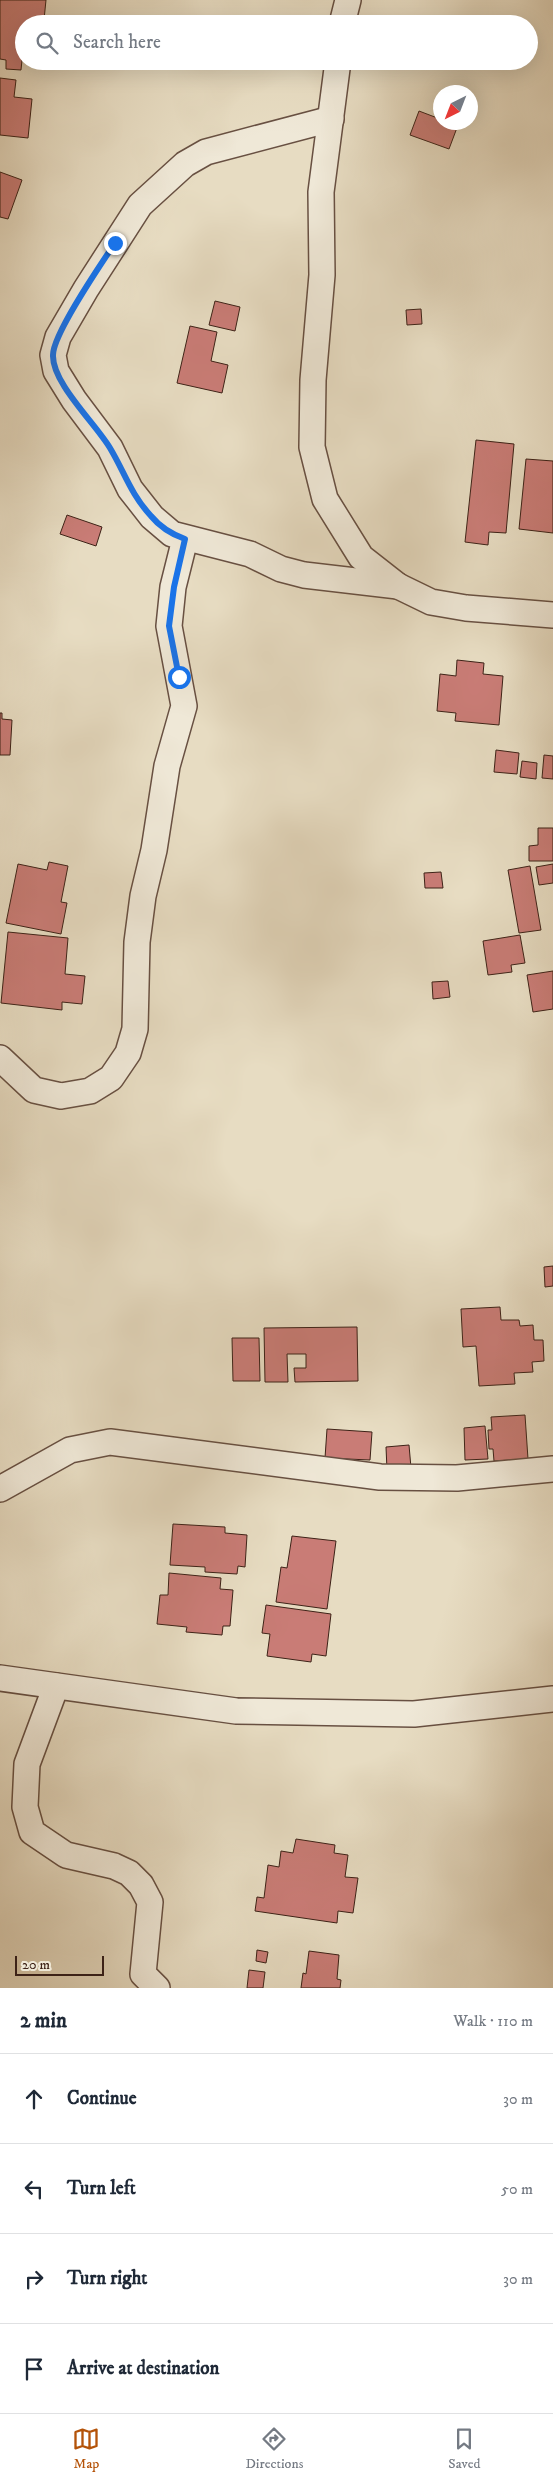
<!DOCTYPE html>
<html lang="en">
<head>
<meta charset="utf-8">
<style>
	body { margin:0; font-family:"IM FELL DW Pica",serif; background:#f2f2f3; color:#1f2937 }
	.compass { position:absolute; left:433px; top:85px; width:45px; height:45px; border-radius:50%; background:#fff; box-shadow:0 5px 20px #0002; rotate:222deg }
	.scale { position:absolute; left:15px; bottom:12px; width:89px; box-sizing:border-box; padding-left:5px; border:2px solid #3d2217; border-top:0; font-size:14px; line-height:18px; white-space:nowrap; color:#3d2217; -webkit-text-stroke:4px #efe8d7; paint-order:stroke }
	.stop { position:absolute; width:15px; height:15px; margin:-11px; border:4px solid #1a73e8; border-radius:50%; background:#fff }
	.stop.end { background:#1a73e8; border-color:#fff; box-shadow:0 1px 5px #0008 }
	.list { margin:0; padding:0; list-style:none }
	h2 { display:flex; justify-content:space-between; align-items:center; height:65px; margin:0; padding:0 20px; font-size:21px }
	h2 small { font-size:16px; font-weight:400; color:#747a83 }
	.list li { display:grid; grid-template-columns:32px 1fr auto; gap:15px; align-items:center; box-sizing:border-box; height:90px; padding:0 20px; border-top:1px solid #e0e1e3 }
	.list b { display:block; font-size:19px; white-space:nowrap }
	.list em { font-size:16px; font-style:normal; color:#747a83 }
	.icon { flex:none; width:28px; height:28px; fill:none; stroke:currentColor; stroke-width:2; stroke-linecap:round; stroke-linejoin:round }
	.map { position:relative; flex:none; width:553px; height:1988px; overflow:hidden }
	.search { position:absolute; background:#fff; box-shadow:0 5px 20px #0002; left:15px; right:15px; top:15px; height:55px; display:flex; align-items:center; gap:12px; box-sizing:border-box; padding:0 18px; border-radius:28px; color:#747a83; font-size:19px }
	.sheet { height:425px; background:#fff }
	nav { display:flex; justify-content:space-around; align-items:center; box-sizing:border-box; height:70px; border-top:1px solid #e0e1e3; background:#fff; font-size:14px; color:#747a83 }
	nav a { display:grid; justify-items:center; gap:2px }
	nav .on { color:#b45309 }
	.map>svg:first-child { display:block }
	.building { fill:#c97c76; stroke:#3d2217 }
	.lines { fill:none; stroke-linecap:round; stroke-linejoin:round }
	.minor-casing { stroke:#685042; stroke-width:28 }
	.minor { stroke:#efe8d7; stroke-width:25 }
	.route { stroke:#1a73e8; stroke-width:6 }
</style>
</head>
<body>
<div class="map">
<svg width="553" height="1988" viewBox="0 0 553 1988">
	<rect width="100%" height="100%" fill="#e7dcc2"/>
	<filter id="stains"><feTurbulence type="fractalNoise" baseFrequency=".004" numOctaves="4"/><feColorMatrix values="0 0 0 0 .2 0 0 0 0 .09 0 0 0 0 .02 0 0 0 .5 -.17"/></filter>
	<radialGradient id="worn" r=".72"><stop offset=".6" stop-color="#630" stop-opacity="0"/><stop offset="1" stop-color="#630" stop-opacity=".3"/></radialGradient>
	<g class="building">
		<polygon points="0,0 46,0 44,20 62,21 62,24 24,24 24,60 22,60 21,70 6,69 6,60 0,59"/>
		<polygon points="0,78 16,80 14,97 32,99 28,138 0,135"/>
		<polygon points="419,111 440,119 440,122 458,125 449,149 410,135"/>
		<polygon points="0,172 22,180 8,219 0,217"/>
		<polygon points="215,301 240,307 235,331 209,325"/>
		<polygon points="421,309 422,324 407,325 406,310"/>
		<polygon points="190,326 217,332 211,361 228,365 222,393 177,383"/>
		<polygon points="476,440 514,444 506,533 489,532 488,545 465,542"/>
		<polygon points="526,459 553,461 553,533 519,529"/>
		<polygon points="67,515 102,527 96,546 60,534"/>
		<polygon points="457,660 484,663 483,674 503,676 499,725 455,721 456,713 437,711 440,674 456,676"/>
		<polygon points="0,713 2,713 2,719 12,720 10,755 0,755"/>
		<polygon points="496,750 519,753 517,774 494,772"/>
		<polygon points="544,755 553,756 553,779 542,778"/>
		<polygon points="522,761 537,763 536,779 520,777"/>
		<polygon points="538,828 553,828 553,861 529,861 529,846 538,845"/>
		<polygon points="49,862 68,866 61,902 67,903 61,934 6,923 18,864 47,870"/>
		<polygon points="553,864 553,883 539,885 536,867"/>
		<polygon points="530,866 541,930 519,933 508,870"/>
		<polygon points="441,872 443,888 425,888 424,873"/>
		<polygon points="8,932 68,938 65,974 85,976 82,1004 62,1002 62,1010 1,1003"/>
		<polygon points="520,935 525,963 511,965 512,972 488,975 483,941"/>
		<polygon points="553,971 553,1009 533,1012 527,975"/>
		<polygon points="448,981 450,997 433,999 432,982"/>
		<polygon points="553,1266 553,1286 545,1287 544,1267"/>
		<polygon points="500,1307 501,1320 519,1320 520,1326 533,1325 534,1340 543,1340 544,1361 532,1362 533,1372 514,1373 515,1384 479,1386 476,1346 463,1347 461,1309"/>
		<polygon points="357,1327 358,1381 295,1382 294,1368 306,1368 306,1354 287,1354 288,1382 265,1382 264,1328"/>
		<polygon points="232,1338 259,1338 260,1381 233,1381"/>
		<polygon points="525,1415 528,1459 494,1461 493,1449 489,1449 488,1430 492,1430 491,1417"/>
		<polygon points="485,1426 488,1459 465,1460 464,1428"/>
		<polygon points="327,1429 372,1432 370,1460 325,1458"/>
		<polygon points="409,1445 411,1468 387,1470 386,1447"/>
		<polygon points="173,1524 225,1527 225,1533 247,1535 245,1567 238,1566 237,1574 205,1572 205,1567 170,1565"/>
		<polygon points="292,1536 336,1541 327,1609 276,1602 281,1567 287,1568"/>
		<polygon points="169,1573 221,1578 220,1589 233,1590 230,1626 223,1626 222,1635 186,1632 187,1627 157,1624 160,1595 168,1595"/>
		<polygon points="266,1605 331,1614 326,1656 312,1654 311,1662 267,1656 270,1634 262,1633"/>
		<polygon points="296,1839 335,1845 334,1853 348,1855 345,1877 358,1878 353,1913 338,1911 337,1923 255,1911 257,1897 264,1898 268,1865 279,1867 281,1851 293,1853"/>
		<polygon points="257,1950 268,1952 266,1963 256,1961"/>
		<polygon points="309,1951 339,1955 337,1979 341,1980 340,1988 301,1988 303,1973 306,1974"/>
		<polygon points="249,1970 265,1972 263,1988 247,1988"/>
	</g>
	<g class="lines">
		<defs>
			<g id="minor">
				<polyline points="342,24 348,0"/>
				<polyline points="338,61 321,192 322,275 313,380 312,447 325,499 361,557 398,586 431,602 466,608 553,615"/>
				<polyline points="331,119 206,152 185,164 140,205 86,289 58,337 53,355 56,371 74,400 110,448 130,489 152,517 172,534 250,554 281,569 304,575 398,586"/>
				<polyline points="0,1058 34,1090 61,1096 90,1091 111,1078 128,1053 135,1029 137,942 143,896 154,850 167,766 184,706 169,626 173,587 185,539"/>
				<polyline points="0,1489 70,1450 110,1442 380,1477 457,1478 553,1469"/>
				<polyline points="0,1678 236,1711 414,1714 553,1699"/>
				<polyline points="56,1686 27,1764 25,1807 32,1832 66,1855 114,1866 129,1873 141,1885 150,1902 143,1974 157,1988"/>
			</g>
		</defs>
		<use href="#minor" class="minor-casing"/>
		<use href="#minor" class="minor"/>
	</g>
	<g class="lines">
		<path class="route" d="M115 243C101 264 53 334 53 355 52 383 96 424 110 448 125 473 130 493 151 516 160 527 171 534 185 539L174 587 169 626 179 677"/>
	</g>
	<rect width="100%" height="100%" filter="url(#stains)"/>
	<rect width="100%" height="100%" fill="url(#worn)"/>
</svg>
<svg class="compass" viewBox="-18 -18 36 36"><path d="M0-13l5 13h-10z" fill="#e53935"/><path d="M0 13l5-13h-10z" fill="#747a83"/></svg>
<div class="scale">20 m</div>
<div class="stop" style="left:179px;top:677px"></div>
<div class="stop end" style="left:115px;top:243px"></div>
<div class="search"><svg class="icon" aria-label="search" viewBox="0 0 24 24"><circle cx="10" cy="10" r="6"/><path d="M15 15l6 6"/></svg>Search here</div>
</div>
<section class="sheet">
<h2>2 min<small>Walk · 110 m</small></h2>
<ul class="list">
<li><svg class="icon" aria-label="ahead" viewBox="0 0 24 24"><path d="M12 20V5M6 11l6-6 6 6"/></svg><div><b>Continue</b></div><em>30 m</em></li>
<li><svg class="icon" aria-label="left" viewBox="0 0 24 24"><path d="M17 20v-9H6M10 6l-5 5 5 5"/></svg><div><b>Turn left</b></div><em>50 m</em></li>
<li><svg class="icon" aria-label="right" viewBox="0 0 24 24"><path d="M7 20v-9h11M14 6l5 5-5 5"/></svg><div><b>Turn right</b></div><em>30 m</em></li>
<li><svg class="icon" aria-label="arrive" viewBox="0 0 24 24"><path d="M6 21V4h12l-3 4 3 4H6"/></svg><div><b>Arrive at destination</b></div></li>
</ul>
</section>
<nav>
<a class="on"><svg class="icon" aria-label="map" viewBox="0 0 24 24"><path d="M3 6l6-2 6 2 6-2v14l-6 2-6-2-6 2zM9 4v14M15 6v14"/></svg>Map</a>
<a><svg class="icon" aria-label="directions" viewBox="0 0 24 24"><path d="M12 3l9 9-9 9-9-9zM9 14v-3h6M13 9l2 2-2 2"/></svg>Directions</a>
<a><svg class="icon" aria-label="saved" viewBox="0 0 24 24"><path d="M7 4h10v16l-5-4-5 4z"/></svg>Saved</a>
</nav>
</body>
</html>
